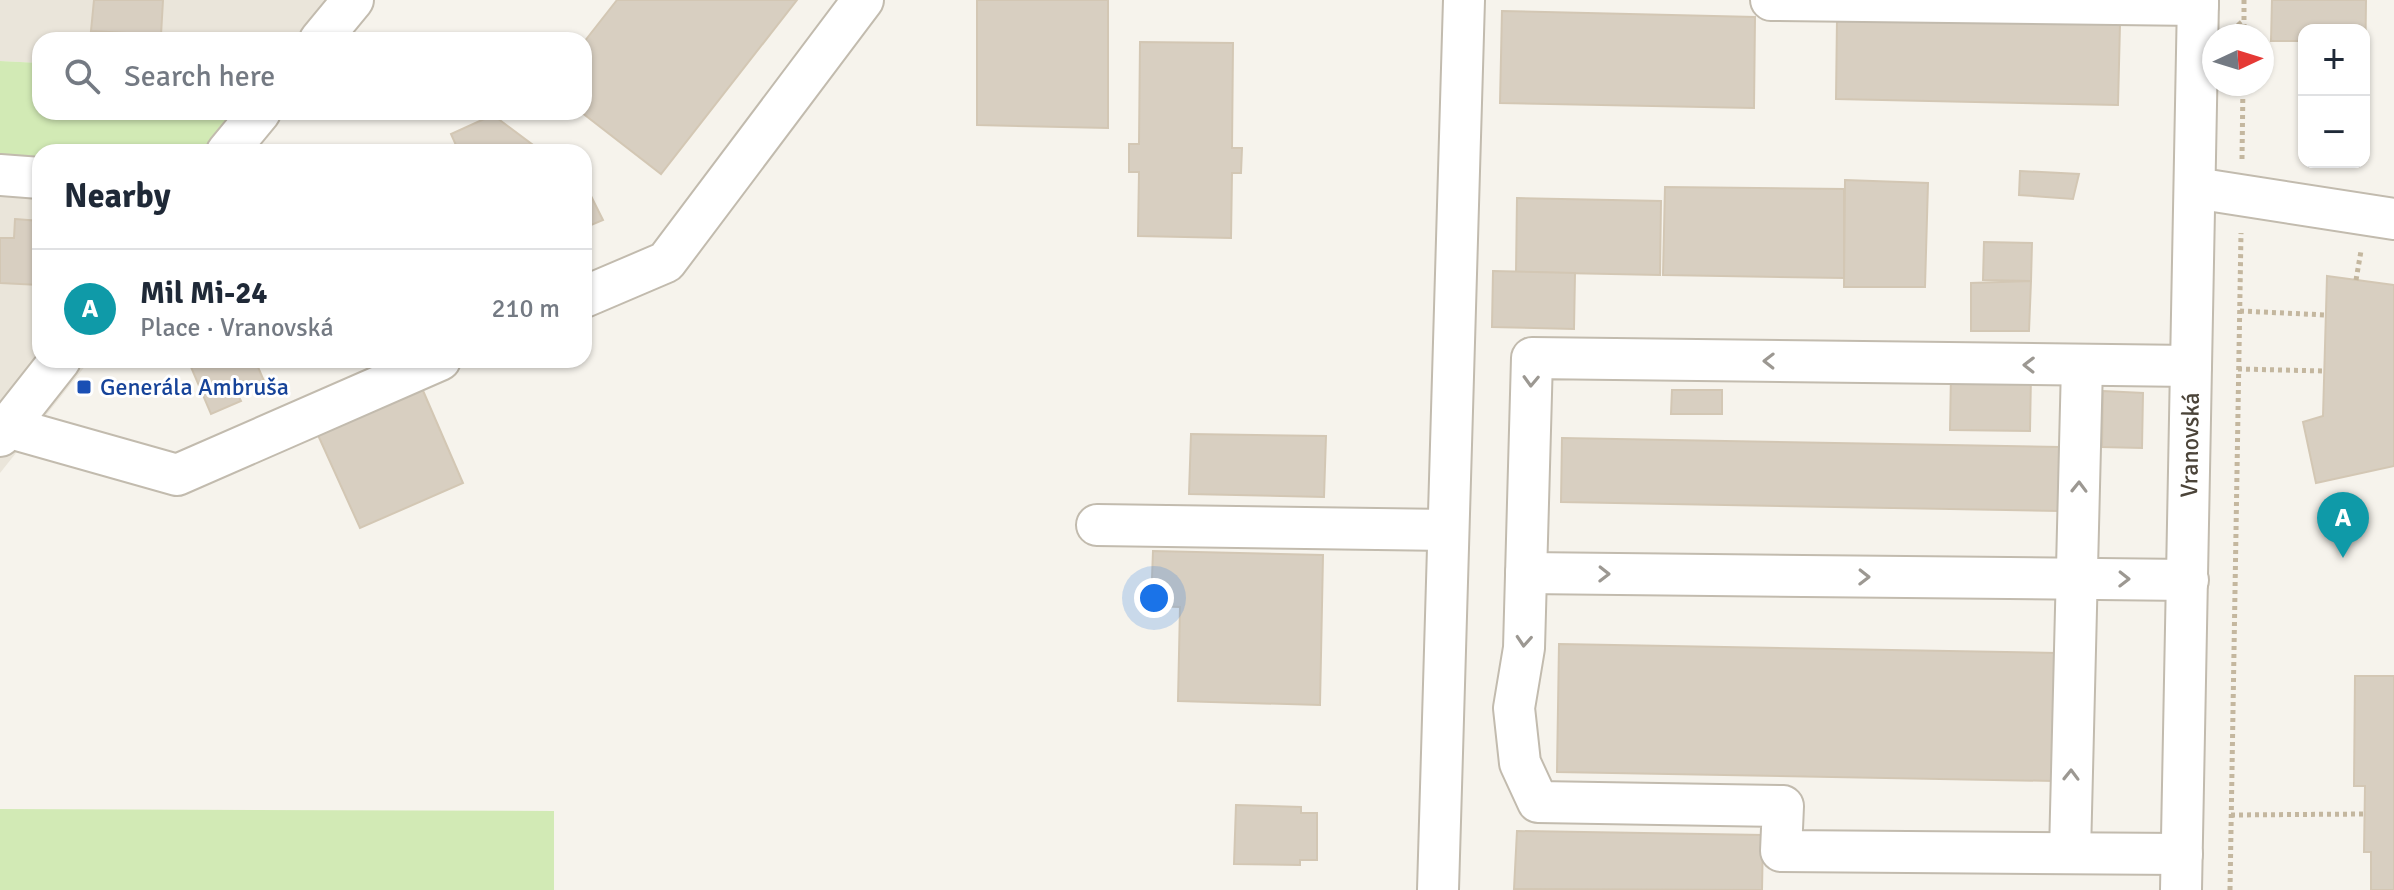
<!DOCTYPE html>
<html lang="en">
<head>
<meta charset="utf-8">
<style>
	body { margin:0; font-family:Signika,sans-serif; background:#f2f2f3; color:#1f2937 }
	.controls { position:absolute; right:24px; top:24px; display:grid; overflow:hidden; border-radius:16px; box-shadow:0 2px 6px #0004 }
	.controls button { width:72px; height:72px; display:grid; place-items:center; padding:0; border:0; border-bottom:2px solid #e0e1e3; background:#fff; color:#1f2937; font:40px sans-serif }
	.compass { position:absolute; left:2202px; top:24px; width:72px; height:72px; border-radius:50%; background:#fff; box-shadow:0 2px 6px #0004; rotate:86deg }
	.you { position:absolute; left:1154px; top:598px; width:28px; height:28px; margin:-20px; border:6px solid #fff; border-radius:50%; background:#1a73e8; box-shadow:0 0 0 12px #1a73e833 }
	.badge { display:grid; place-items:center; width:52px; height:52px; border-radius:50%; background:#fc3f1d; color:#fff; font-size:26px; font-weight:700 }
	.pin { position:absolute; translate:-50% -66px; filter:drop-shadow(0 2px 4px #0008) }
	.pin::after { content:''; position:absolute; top:42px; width:28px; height:24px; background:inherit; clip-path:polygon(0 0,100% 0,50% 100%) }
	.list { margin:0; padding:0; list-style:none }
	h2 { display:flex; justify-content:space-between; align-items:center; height:104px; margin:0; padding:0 32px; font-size:34px }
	h2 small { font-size:26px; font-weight:400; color:#747a83 }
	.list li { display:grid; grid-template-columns:52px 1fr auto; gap:24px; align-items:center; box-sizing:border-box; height:120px; padding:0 32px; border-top:2px solid #e0e1e3 }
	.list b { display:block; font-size:30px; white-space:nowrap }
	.list p { margin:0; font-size:26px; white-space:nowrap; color:#747a83 }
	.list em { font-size:26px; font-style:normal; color:#747a83 }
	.icon { flex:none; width:44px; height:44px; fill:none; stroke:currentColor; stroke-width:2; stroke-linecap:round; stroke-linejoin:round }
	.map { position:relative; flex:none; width:2394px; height:890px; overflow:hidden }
	.search { position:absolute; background:#fff; box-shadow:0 2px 6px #0004; left:32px; top:32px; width:560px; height:88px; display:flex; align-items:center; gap:20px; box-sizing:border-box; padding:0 28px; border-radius:24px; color:#747a83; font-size:30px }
	.panel { position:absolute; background:#fff; box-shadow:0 2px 6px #0004; left:32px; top:144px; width:560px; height:224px; border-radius:24px }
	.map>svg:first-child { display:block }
	.residential { fill:#eae5da }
	.green { fill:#d2eab5 }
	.building { fill:#d8cfc1; stroke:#d3c7b4; stroke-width:2 }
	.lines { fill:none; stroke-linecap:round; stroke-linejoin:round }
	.minor-casing { stroke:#c2bbae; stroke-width:44 }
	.path { stroke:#c4b79f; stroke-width:5; stroke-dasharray:4 4; stroke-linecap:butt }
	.minor { stroke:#fff; stroke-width:40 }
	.oneway { stroke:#9c9892 }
	.transit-dot { fill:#1a4fb4; stroke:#fff; stroke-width:3 }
	.labels { text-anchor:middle; stroke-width:6; stroke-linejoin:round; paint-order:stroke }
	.transit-label { font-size:24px; fill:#164399; stroke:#fff; text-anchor:start }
	.street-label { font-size:24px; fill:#4b4439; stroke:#fff }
</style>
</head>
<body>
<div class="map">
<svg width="2394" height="890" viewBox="0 0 2394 890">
	<rect width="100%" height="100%" fill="#f6f3ec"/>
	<g class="residential">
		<polygon points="0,0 373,0 341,40 40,40 40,63 0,61"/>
		<polygon points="0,157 40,161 40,360 90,360 0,473"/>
	</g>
	<g class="green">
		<polygon points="0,61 40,63 40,112 283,112 252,152 40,152 40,161 0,157"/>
		<polygon points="0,809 554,811 554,890 0,890"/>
	</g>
	<g class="building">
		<polygon points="94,0 163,0 161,35 91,31"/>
		<polygon points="617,0 797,0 661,174 581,112 584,42"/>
		<polygon points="977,0 1108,0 1108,128 977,125"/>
		<polygon points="2272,0 2366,0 2365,78 2364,30 2304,30 2304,41 2271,41"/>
		<polygon points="1502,11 1755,17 1754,108 1500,103"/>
		<polygon points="1837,19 2120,24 2118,105 1836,99"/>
		<polygon points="1140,42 1233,43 1232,148 1242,148 1241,173 1232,173 1231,238 1138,236 1139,172 1129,172 1129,144 1139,144"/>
		<polygon points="493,115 533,145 536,152 459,152 451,134"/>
		<polygon points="2020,171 2079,174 2073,199 2019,195"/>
		<polygon points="1845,180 1928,183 1925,287 1844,287"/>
		<polygon points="584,182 603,220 584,228"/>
		<polygon points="1665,187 1844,189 1844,278 1663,275"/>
		<polygon points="1517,198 1661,201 1660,275 1516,272"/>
		<polygon points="15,219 40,221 39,285 0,283 0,238 14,238"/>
		<polygon points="1984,242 2032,243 2031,281 1983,280"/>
		<polygon points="1493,271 1575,273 1574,329 1492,327"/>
		<polygon points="2327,276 2394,285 2394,466 2316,483 2303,422 2323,416"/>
		<polygon points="2031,281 2029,331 1971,331 1971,283"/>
		<polygon points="188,360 255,360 264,381 237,393 241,401 211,414"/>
		<polygon points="1951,374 2031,374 2030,431 1950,430"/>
		<polygon points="421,386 463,483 360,528 317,433"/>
		<polygon points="1672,390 1722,390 1722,414 1671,414"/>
		<polygon points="2103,391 2143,393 2142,448 2102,447"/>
		<polygon points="1191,434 1326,436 1324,497 1189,494"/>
		<polygon points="1562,438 2060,447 2059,511 1561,502"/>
		<polygon points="1153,551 1323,555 1320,705 1178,701 1180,607 1151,606"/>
		<polygon points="1559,644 2056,653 2053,781 1557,772"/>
		<polygon points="2355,676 2394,676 2394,890 2371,890 2371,852 2364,852 2365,786 2354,786"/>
		<polygon points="1236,805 1301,807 1301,813 1317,813 1317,860 1300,860 1300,865 1234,864"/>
		<polygon points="1517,831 1763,835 1762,890 1514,889"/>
	</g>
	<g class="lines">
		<defs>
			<g id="minor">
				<polyline points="1771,0 2198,5"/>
				<polyline points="320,40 353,0"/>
				<polyline points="227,152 260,112"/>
				<polyline points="0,175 40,178"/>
				<polyline points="2195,188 2394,219"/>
				<polyline points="584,297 666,262 863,0"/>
				<polyline points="7,427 177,475 440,360"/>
				<polyline points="0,436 60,360"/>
				<polyline points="1097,525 1448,530"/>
				<polyline points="1526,573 2188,580"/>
				<polyline points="2070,853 2082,365"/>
				<polyline points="2182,854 1781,851 1783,806 1538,802 1520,763 1514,708 1524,648 1532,358 2191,366"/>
				<polyline points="1438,890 1464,0"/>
				<polyline points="2181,890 2198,0"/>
			</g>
		</defs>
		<use href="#minor" class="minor-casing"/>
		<g class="path">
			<polyline points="2238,22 2244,29 2244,36"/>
			<polyline points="2244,28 2244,0"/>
			<polyline points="2242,159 2243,84"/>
			<polyline points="2356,280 2361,251"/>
			<polyline points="2240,311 2326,315"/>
			<polyline points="2238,369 2324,371"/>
			<polyline points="2231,815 2365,814"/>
			<polyline points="2230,890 2241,233"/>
		</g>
		<use href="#minor" class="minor"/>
	</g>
	<defs><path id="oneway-chevron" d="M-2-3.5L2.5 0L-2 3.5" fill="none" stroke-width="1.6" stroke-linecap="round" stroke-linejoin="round" transform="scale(2)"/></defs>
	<g class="oneway">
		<use href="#oneway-chevron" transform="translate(1769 361) rotate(-179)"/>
		<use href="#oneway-chevron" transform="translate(2029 365) rotate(-179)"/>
		<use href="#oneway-chevron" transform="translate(1531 381) rotate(92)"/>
		<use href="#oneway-chevron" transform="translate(2079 487) rotate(-89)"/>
		<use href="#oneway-chevron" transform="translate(1604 574) rotate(1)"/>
		<use href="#oneway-chevron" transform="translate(1864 577) rotate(1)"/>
		<use href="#oneway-chevron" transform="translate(2124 579) rotate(1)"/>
		<use href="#oneway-chevron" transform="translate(1524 641) rotate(94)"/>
		<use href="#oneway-chevron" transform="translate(2071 775) rotate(-89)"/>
	</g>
	<rect class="transit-dot" x="76" y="379" width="16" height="16" rx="4"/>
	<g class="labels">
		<g class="transit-label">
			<text x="100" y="395">Generála Ambruša</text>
		</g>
		<g class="street-label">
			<text transform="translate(2190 445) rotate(-89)" y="8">Vranovská</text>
		</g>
	</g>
</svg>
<div class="controls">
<button>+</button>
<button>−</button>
</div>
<svg class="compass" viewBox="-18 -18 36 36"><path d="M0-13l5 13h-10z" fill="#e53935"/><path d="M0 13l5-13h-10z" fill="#747a83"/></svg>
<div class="you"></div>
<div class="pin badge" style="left:2343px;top:558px;background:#0f9aa8">A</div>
<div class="search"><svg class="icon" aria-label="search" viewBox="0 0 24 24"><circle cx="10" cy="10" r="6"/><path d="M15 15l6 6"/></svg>Search here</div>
<section class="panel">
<h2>Nearby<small></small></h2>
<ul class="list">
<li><span class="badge" style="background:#0f9aa8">A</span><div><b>Mil Mi-24</b><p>Place · Vranovská</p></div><em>210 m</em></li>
</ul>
</section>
</div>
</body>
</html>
